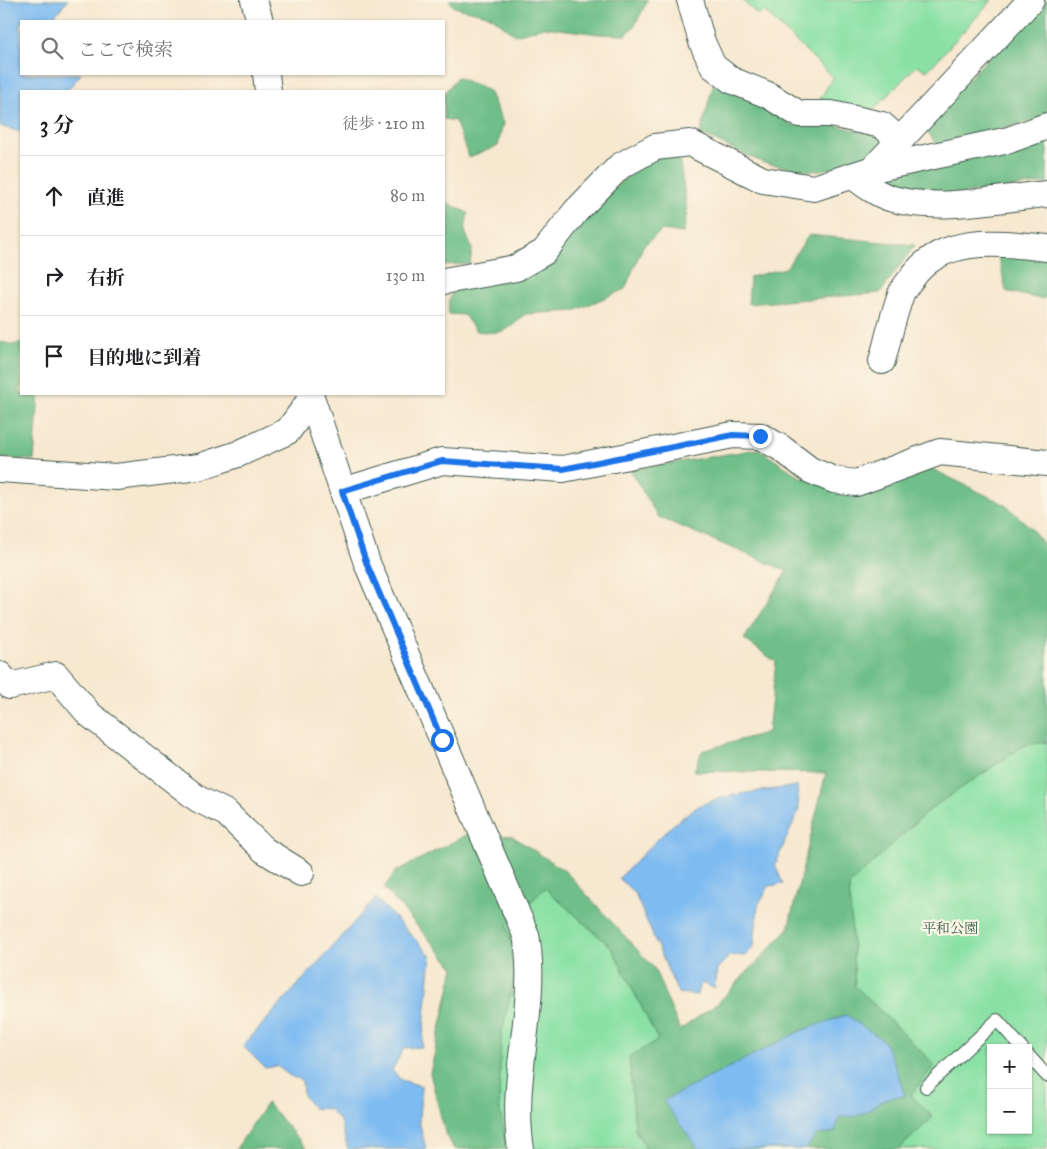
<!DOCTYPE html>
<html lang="ja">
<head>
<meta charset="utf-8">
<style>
	body { margin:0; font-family:"IM FELL Great Primer","Noto Serif JP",serif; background:#f2f2f2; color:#202124 }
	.controls { position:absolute; right:15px; bottom:15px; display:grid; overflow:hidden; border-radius:0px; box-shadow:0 1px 4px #0004 }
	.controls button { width:45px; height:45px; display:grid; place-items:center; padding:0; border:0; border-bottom:1px solid #e0e0e0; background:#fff; color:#202124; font:25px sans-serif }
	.stop { position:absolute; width:15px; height:15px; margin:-11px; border:4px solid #1a73e8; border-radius:50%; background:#fff }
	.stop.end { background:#1a73e8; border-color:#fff; box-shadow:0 1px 5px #0008 }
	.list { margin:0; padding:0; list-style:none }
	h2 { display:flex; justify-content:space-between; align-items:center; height:65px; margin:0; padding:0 20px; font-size:21px }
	h2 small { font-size:16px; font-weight:400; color:#757577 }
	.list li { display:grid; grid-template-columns:32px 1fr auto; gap:15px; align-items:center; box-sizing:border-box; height:80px; padding:0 20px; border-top:1px solid #e0e0e0 }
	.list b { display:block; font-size:19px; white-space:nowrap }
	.list em { font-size:16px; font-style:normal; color:#757577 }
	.icon { flex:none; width:28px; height:28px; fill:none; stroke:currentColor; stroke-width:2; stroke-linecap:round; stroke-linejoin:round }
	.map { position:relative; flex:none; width:1047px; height:1149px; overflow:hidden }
	.search { position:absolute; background:#fff; box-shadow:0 1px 4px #0004; left:20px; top:20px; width:425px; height:55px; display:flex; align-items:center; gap:12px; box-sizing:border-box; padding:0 18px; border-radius:0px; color:#757577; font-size:19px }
	.panel { position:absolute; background:#fff; box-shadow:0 1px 4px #0004; left:20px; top:90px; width:425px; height:305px; border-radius:0px }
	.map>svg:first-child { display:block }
	.green { fill:#8ae1a5; stroke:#548f6c; fill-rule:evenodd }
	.forest { fill:#6fbf8a; stroke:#477e5f }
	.water { fill:#7ebbf1; stroke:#4e7c92 }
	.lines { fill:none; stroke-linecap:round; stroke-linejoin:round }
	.lane-casing { stroke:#3f574b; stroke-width:14 }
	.street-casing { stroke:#3f574b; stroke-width:28 }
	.lane { stroke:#fff; stroke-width:12 }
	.street { stroke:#fff; stroke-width:26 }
	.route { stroke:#1a73e8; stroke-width:6 }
	.labels { text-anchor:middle; stroke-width:4.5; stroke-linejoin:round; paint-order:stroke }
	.park-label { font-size:14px; fill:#345e4b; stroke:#fcf5e5 }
</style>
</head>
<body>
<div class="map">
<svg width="1047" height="1149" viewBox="0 0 1047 1149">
	<rect width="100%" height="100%" fill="#fcf5e5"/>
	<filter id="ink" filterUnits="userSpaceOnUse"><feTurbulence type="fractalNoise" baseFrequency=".02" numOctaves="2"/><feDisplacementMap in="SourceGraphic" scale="10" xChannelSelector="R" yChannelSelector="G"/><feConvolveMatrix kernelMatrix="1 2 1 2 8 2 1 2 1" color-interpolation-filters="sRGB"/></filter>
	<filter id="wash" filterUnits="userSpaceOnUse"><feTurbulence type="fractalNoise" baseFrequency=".0096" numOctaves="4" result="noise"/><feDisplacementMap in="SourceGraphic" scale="20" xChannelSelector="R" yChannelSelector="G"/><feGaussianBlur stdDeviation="1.12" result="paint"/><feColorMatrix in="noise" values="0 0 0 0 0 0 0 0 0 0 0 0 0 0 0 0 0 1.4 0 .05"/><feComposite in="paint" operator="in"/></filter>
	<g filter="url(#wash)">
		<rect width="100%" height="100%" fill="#f7e8d0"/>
		<g class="green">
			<polygon points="742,0 992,0 927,71 917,65 874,110 820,99 833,77 764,11 759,16"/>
			<path d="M1047 742V1149H899L932 1117 911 1095 935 1065 855 986 849 885 930 809 1025 745ZM991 1048H1028V1130H991Z"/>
			<polygon points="545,888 612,948 658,1040 635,1129 646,1149 507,1149 499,1105 501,1036 517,966 507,925"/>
		</g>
		<g class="forest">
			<polygon points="449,0 648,0 635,25 626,35 599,34 544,27 515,35 491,16 454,7"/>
			<polygon points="1042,0 1047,0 1047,117 938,145 923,128"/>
			<polygon points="457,77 489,91 503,123 498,146 469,157 455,121 444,119 444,94"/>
			<polygon points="714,82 793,125 839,126 883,137 882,147 856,166 810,171 764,163 700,134"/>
			<polygon points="1047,135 1047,183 941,196 873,180"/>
			<path d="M653 154 679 156 687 211 683 233 662 230 643 246 625 289 574 311 525 314C506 333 503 334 476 331L464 315 448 314 449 300 454 288 580 218Z"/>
			<polygon points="444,201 468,213 465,231 472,249 470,264 444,265 444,237 448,226 444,224"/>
			<polygon points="809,235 915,245 880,293 748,304 750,277 786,268"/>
			<polygon points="998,254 1047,258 1047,297 1040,299 1006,291"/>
			<polygon points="0,342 14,345 21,342 21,394 39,394 34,460 0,458"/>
			<polygon points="758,449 802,478 930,468 1004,504 1030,527 1047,548 1047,742 1025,745 930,809 849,885 855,986 935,1065 911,1095 933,1117 899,1149 646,1149 635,1129 629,1057 658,1040 612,948 545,888 507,925 517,966 501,1036 499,1105 507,1149 454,1149 445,1133 430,1073 454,968 384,888 395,872 470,833 512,836 565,871 654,968 680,1030 718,1003 788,929 826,773 694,771 702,751 768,732 776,662 744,639 787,571 658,517 630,470"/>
			<polygon points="267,1103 307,1149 236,1149"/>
		</g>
		<g class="water">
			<polygon points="0,0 68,0 55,15 55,21 21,21 21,74 81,74 67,91 21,91 21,132 0,126"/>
			<path d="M797 786 799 809 775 865 783 884 769 886 758 905 754 947 745 956 730 955 717 969 714 988 702 983 698 989 697 995 678 993 635 894 619 878C641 857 673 820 699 806 725 793 768 791 797 786Z"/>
			<polygon points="376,898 431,956 422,1047 404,1048 392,1070 401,1080 421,1086 419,1121 426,1149 348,1149 340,1121 329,1109 313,1108 303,1095 302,1080 290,1076 277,1066 265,1068 243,1046"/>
			<path d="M846 1015 884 1041 895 1065 905 1096C899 1097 891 1096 886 1099 864 1110 868 1118 839 1117L835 1132 816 1135 806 1149H698L663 1101 800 1031Z"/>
		</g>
	</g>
	<g filter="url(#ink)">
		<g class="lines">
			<defs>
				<g id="lane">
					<polyline points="1028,1055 1047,1076"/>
					<polyline points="926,1087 997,1020 1022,1048"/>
				</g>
				<g id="street">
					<polyline points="254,0 260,21"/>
					<polyline points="690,0 702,42 713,66 731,80 768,95 799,114 831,114 882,125 900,141"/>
					<polyline points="266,74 268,91"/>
					<polyline points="873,169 1009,140 1047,126"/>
					<path d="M853 176C865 185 878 195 893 199 940 212 1000 198 1047 194"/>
					<polyline points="444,281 516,268 544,252 576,211 620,166 655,147 690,143 763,180 814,188 873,169 1031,0"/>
					<path d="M882 361C888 339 893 316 901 294 903 289 908 283 912 278 942 234 1001 243 1047 248"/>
					<path d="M310 394 367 563 526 935C539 1004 509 1077 521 1149"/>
					<polyline points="0,469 116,477 199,467 238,454 288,431 311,399"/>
					<polyline points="343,491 442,461 563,469 733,435 760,436 781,448 810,470 834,480 856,483 940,452 1047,463"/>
					<polyline points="0,675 10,686 56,675 89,714 198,799 226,813 264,850 301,873"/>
				</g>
			</defs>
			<use href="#lane" class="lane-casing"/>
			<use href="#street" class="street-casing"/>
			<use href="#lane" class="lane"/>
			<use href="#street" class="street"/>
		</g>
	</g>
	<g class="lines" filter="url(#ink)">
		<polyline class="route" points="442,740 366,562 342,491 442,461 563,469 733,435 760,436"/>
	</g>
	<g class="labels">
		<g class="park-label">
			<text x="950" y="933">平和公園</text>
		</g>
	</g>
</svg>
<div class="controls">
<button>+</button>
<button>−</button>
</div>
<div class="stop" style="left:442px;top:740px"></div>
<div class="stop end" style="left:760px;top:436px"></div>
<div class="search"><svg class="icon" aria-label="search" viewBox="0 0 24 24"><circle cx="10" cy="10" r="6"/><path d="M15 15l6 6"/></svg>ここで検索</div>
<section class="panel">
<h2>3 分<small>徒歩 · 210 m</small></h2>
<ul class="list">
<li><svg class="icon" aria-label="ahead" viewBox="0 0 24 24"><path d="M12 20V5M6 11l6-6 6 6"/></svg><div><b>直進</b></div><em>80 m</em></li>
<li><svg class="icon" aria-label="right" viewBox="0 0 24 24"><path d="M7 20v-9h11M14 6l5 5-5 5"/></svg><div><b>右折</b></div><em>130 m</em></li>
<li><svg class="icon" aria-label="arrive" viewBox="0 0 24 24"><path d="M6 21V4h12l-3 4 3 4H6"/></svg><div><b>目的地に到着</b></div></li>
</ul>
</section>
</div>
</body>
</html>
